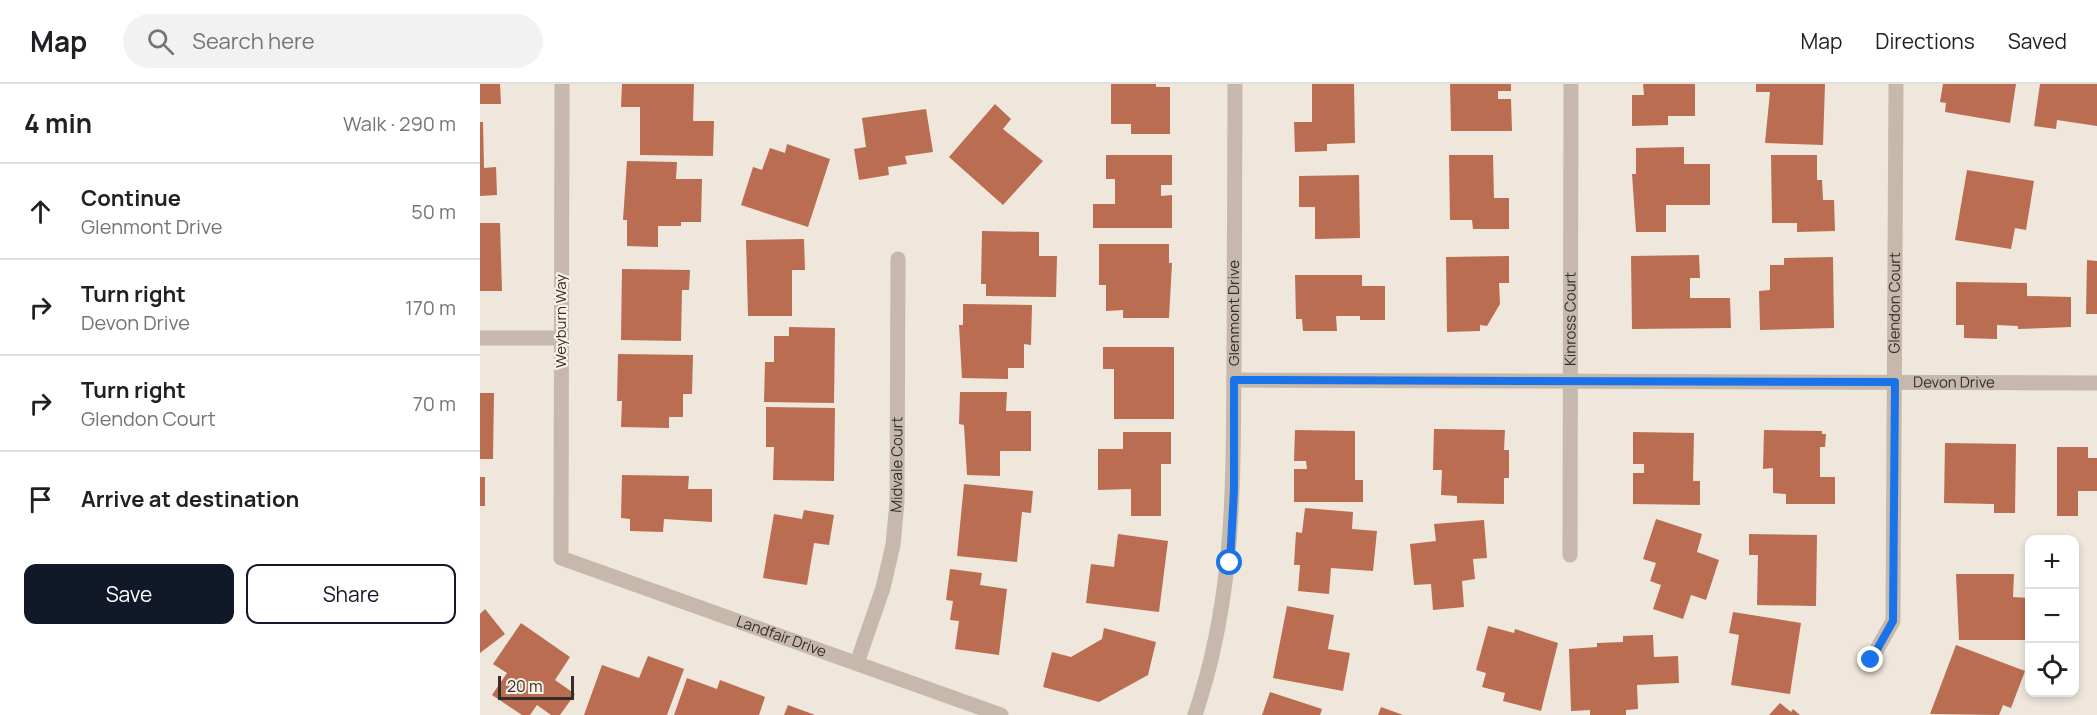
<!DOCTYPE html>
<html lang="en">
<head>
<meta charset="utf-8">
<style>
	body { margin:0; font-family:Manrope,sans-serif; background:#f2f2f2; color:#202124 }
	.controls { position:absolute; right:18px; bottom:18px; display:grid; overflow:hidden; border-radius:12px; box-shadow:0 3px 9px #0003 }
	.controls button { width:54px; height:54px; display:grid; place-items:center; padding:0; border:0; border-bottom:2px solid #e0e0e0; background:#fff; color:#202124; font:30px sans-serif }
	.scale { position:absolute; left:18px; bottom:15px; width:76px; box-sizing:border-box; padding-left:6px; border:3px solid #342d29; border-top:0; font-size:16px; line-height:21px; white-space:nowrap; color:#342d29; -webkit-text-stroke:4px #f7f1e8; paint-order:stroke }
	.stop { position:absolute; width:18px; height:18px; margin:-14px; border:4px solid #1a73e8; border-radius:50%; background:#fff }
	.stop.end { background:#1a73e8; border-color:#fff; box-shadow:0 2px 6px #0008 }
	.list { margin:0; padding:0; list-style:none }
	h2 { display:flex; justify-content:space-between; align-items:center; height:78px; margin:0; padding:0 24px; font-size:26px }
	h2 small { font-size:20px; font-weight:400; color:#757577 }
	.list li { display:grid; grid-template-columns:39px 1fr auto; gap:18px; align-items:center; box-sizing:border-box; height:96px; padding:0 24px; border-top:2px solid #e0e0e0 }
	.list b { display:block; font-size:22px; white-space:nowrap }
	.list p { margin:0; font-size:20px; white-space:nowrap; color:#757577 }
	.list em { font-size:20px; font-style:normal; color:#757577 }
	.actions { display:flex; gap:12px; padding:18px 24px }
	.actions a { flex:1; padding:14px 0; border:2px solid #111827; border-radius:12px; text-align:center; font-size:21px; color:#111827 }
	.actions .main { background:#111827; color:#fff }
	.icon { flex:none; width:33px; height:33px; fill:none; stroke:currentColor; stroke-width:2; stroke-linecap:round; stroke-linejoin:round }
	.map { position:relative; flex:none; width:1617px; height:631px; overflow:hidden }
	header { display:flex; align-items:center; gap:36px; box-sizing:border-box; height:84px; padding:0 30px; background:#fff; border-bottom:2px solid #e0e0e0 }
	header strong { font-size:28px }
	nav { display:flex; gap:33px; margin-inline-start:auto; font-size:21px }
	.search { width:420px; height:54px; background:#f2f2f2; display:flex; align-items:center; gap:15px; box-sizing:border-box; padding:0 21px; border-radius:33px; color:#757577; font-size:22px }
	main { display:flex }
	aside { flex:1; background:#fff }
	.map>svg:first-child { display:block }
	.building { fill:#ba6d50 }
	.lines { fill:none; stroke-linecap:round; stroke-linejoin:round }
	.street { stroke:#c6b8aa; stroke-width:15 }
	.route { stroke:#1a73e8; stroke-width:8 }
	.labels { text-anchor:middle; stroke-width:4.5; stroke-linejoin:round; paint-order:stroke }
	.street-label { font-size:15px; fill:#342d29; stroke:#f7f1e8 }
</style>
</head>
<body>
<header>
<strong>Map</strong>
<div class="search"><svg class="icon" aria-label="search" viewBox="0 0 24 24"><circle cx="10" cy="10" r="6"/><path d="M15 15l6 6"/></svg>Search here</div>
<nav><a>Map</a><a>Directions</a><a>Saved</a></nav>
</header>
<main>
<aside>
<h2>4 min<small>Walk · 290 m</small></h2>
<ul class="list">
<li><svg class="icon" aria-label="ahead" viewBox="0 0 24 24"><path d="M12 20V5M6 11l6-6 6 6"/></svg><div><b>Continue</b><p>Glenmont Drive</p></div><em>50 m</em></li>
<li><svg class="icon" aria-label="right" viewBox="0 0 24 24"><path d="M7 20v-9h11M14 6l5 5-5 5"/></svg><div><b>Turn right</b><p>Devon Drive</p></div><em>170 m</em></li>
<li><svg class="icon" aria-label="right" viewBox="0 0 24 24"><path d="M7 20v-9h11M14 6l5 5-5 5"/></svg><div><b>Turn right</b><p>Glendon Court</p></div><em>70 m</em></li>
<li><svg class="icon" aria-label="arrive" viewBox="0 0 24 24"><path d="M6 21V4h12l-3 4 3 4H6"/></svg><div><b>Arrive at destination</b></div></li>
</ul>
<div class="actions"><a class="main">Save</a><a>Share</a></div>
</aside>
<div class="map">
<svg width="1617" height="631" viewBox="0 0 1617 631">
	<rect width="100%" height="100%" fill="#efe7dc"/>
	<g class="building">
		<polygon points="0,0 20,0 21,20 0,20"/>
		<polygon points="142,0 214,0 213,37 234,37 233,72 160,71 160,23 141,23"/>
		<polygon points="631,0 676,0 676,3 690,3 690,50 651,50 651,40 631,40"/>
		<polygon points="832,0 874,0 875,59 847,60 847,67 815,68 814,38 832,38"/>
		<polygon points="970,0 1031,0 1031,7 1018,7 1018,15 1031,15 1032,47 971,47"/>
		<polygon points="1163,0 1215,0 1215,32 1188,32 1188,41 1152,42 1152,11 1164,11"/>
		<polygon points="1276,0 1345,0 1343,61 1285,59 1290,8 1276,8"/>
		<polygon points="1463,0 1536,0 1530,39 1465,28 1466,19 1460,18"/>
		<polygon points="1560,0 1617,0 1617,42 1577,36 1576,45 1554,42"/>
		<polygon points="515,20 531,35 523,45 563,77 523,121 469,73"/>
		<polygon points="446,25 453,68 425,72 427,80 408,83 409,91 379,96 374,65 386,63 382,34"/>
		<polygon points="0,38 3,38 4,84 16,83 17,111 0,112"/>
		<polygon points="307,60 350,75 328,143 261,121 273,83 282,86 290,64 305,69"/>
		<polygon points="1204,63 1204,80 1230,80 1230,121 1186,121 1186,148 1156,148 1152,90 1156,90 1156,64"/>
		<polygon points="626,71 692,71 692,101 681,101 681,112 692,111 692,144 613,144 613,120 635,120 635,95 626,95"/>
		<polygon points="969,71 1013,71 1014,114 1029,114 1029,145 993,145 992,136 970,136"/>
		<polygon points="1291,71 1337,71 1337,96 1342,96 1343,116 1354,116 1355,147 1317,148 1317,139 1292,139"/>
		<polygon points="147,77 197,78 196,95 222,95 221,138 201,138 201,142 178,142 178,163 147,162 147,136 143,136"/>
		<polygon points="1487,86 1554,97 1546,146 1535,144 1531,165 1475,156"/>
		<polygon points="879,91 880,154 835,155 835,123 819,123 819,92"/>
		<polygon points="0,139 20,139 22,207 0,207"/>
		<polygon points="502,147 559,148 559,172 577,172 576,213 506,212 506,200 501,200"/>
		<polygon points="324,155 325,186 312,186 312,232 268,232 266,156"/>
		<polygon points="619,160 689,160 689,179 692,179 689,234 643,234 643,226 626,227 626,201 619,201"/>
		<polygon points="1219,171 1220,194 1210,194 1210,214 1250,214 1251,244 1152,245 1151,172"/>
		<polygon points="1029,172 1029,199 1019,199 1020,220 1007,242 1000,241 1000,247 967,248 966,173"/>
		<polygon points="1353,173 1354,244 1280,246 1279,207 1290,206 1290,181 1304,181 1304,174"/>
		<polygon points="1607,176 1617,177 1617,230 1606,230"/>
		<polygon points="142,185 210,186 209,206 202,206 201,257 141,256"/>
		<polygon points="815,191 882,191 882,202 905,202 905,236 880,236 880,232 856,232 857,247 823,247 822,235 816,235"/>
		<polygon points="1476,198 1547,199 1547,212 1591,213 1591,243 1538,245 1538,242 1517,241 1517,255 1484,254 1484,241 1476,241"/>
		<polygon points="483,220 552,221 551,261 544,260 544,284 528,284 528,295 482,294 479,241 483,241"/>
		<polygon points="309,243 355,244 354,319 284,318 285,278 294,278 294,252 309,252"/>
		<polygon points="623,263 694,263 694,335 634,335 634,285 623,285"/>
		<polygon points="138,270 213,271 212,310 203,310 203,333 189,333 189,344 141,343 142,317 137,317"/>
		<polygon points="480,308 527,308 526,327 551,327 551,367 520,367 520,392 487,391 484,341 479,340"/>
		<polygon points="0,309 14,309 13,375 0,375"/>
		<polygon points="286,323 355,324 354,397 293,396 294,363 286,363"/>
		<polygon points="954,345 1025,346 1024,366 1029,366 1029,394 1024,394 1024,420 977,419 977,412 961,411 962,386 953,386"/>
		<polygon points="815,346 875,347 875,396 883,396 883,418 814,418 814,385 827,385 826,377 814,377"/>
		<polygon points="1284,346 1342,347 1342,350 1346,350 1345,363 1340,363 1340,393 1355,393 1355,420 1306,420 1306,410 1293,409 1293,384 1283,385"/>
		<polygon points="643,348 691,348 691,380 681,380 681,432 651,432 651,405 618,406 618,365 643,365"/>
		<polygon points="1153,348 1214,349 1213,397 1220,397 1220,421 1153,420 1153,389 1164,389 1164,380 1153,380"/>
		<polygon points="1465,359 1536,360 1535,429 1514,429 1514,420 1464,419"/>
		<polygon points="1577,363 1608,363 1608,374 1617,374 1617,407 1598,407 1598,432 1577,432"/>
		<polygon points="142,391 209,392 208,405 232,405 232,438 184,435 183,448 150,447 150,435 141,434"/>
		<rect x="0" y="393" width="5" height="29"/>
		<polygon points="484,400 553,407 551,429 542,428 537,478 477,472"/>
		<polygon points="825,424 873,428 872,445 897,447 893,487 851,484 849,510 818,507 820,481 814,481 816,448 822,449"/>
		<polygon points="324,426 354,431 349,461 334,459 327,501 283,494 294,430 322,435"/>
		<polygon points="1176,435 1222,450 1217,468 1239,476 1226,516 1211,511 1203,535 1173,525 1181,501 1170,497 1176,479 1163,475"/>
		<polygon points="1004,436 1007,474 993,475 995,495 982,497 984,523 953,526 951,500 934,501 930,460 956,457 954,440"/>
		<polygon points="638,450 688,457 679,528 606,519 611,480 634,483"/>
		<polygon points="1269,450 1337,451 1336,522 1277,521 1278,471 1269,471"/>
		<polygon points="470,485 502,489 500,501 527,505 519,571 475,565 479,537 470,536 473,517 466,516"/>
		<polygon points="1476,490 1534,490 1533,513 1549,514 1549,556 1479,556"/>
		<polygon points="807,522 854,531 848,565 870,569 863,607 793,594"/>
		<polygon points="5,525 25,550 0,569 0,530"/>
		<polygon points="1253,528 1321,539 1310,610 1251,601 1259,551 1249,549"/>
		<polygon points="41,539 90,573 75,596 95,610 80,631 71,631 57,621 50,631 42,631 12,611 27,589 13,580"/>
		<polygon points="1008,542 1034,549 1035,545 1078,559 1061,627 1023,617 1025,609 1002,603 1006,589 996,586"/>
		<polygon points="624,544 676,558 668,591 619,618 563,603 572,568 591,573 622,555"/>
		<polygon points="1173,551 1174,573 1198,572 1199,599 1157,601 1158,625 1146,626 1146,631 1110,631 1110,626 1091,627 1089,565 1117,563 1117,559 1143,558 1143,552"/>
		<polygon points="1476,561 1545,587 1531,624 1523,621 1519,631 1450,630"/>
		<polygon points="168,572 204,585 187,631 104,631 122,581 159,594"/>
		<polygon points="207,594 237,605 240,596 285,613 279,631 194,631"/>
		<polygon points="790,608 842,625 840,631 782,631"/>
		<polygon points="1300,619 1311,628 1313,625 1320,631 1289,631"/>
		<polygon points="308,621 335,631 304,631"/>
		<polygon points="901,623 923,631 898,631"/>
	</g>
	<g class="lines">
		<g class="street">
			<path id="s1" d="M82 0 81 474 521 631"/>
			<polyline points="0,254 81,254"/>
			<path id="s2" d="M754 296 1617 299"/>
			<path id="s3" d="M1090 471 1091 0"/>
			<path id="s4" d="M1391 576 1413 537 1416 0"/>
			<path id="s5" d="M377 579 403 504 413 461 417 418 418 175"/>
			<path id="s6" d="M715 631C755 513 753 404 754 281 754 188 754 94 755 0"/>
		</g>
	</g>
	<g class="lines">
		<polyline class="route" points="750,479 754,406 754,296 1415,298 1413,537 1391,576"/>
	</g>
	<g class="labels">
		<g class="street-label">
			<text dy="5" stroke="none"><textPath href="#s4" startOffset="363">Glendon Court</textPath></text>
			<text dy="5" stroke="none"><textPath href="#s6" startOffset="406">Glenmont Drive</textPath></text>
			<text dy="5" stroke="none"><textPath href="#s3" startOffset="236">Kinross Court</textPath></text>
			<text transform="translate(81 237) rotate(-90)" y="5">Weyburn Way</text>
			<text dy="5" stroke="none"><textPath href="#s2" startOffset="720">Devon Drive</textPath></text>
			<text dy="5" stroke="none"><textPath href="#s5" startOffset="204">Midvale Court</textPath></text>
			<text dy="5" stroke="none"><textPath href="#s1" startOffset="708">Landfair Drive</textPath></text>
		</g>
	</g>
</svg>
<div class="controls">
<button>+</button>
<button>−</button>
<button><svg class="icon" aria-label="locate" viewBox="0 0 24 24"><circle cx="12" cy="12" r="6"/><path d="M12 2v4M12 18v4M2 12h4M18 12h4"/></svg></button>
</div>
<div class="scale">20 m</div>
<div class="stop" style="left:750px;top:479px"></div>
<div class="stop end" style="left:1391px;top:576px"></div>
</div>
</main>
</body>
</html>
